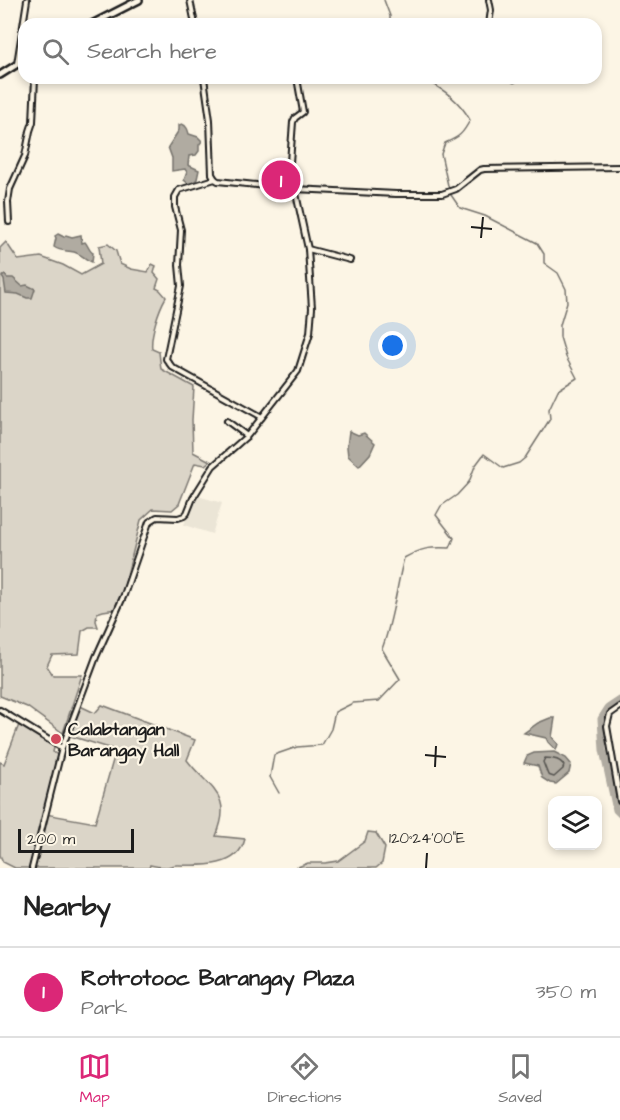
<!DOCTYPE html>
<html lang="en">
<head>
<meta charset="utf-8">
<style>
	body { margin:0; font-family:"Architects Daughter",sans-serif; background:#f6f6f6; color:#222 }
	.controls { position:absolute; right:18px; bottom:18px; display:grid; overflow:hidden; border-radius:12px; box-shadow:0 3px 9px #0003 }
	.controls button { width:54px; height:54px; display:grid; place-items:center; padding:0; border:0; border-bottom:2px solid #e0e0e0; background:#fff; color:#222; font:30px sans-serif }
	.scale { position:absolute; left:18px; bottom:15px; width:116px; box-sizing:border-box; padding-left:6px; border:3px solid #1c1c1c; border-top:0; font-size:16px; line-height:21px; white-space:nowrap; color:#1c1c1c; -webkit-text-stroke:4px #fcf5e5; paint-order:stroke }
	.you { position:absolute; left:393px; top:346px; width:21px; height:21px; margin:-15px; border:4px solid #fff; border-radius:50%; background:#1a73e8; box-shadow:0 0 0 9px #1a73e833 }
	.badge { display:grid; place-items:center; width:39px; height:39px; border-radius:50%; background:#db2777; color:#fff; font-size:20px; font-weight:700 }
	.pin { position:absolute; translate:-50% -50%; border:3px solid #fff; box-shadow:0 2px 6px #0006 }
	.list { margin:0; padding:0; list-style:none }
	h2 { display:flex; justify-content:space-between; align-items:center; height:78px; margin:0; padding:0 24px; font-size:26px }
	h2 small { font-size:20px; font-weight:400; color:#767676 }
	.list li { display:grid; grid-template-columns:39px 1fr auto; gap:18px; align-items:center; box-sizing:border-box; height:90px; padding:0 24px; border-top:2px solid #e0e0e0 }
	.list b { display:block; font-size:22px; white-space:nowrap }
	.list p { margin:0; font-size:20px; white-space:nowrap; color:#767676 }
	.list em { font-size:20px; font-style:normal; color:#767676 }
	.icon { flex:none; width:33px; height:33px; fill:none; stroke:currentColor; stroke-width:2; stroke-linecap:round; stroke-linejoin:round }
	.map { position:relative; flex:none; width:620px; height:868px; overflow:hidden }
	.search { position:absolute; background:#fff; box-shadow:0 3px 9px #0003; left:18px; right:18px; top:18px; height:66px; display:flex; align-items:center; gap:15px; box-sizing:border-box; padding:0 21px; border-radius:18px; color:#767676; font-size:22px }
	.sheet { height:168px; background:#fff }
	nav { display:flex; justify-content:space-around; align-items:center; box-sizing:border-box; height:84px; border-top:2px solid #e0e0e0; background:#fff; font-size:16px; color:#767676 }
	nav a { display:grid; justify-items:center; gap:3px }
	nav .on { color:#db2777 }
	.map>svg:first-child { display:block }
	.built { fill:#ebe5d6 }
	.green { fill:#dbd5c8; stroke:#7c7872; stroke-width:1.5 }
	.water { fill:#b0aba1; stroke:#75726c; stroke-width:1.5 }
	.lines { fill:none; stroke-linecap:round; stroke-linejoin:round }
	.shore { stroke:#575551; stroke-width:1.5 }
	.stream { stroke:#75726c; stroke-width:1.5 }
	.river { stroke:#b0aba1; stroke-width:7 }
	.minor-casing { stroke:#1c1c1c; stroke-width:8 }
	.major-casing { stroke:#1c1c1c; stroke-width:10 }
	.minor { stroke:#fcf5e5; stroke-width:4 }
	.major { stroke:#fcf5e5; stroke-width:5 }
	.ticks { fill:none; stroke:#1c1c1c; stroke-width:2 }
	.poi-dot { fill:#d1495b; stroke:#fcf5e5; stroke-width:2 }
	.labels { text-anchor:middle; stroke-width:4.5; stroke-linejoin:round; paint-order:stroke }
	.poi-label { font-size:18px; font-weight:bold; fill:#1c1c1c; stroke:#fcf5e5; text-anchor:start }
	.ticks-label { font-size:15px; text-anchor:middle; fill:#1c1c1c; stroke:#fcf5e5; stroke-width:4.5; stroke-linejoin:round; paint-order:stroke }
</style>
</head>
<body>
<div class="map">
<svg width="620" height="868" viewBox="0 0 620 868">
	<rect width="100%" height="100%" fill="#fcf5e5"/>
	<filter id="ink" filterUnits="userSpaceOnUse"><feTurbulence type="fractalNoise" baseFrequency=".0167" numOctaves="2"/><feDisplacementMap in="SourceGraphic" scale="12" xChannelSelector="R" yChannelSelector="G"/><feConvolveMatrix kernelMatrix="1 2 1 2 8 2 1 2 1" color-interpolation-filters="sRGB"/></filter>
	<g filter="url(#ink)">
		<polygon class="built" points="194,495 222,503 212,534 184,525"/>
		<g class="green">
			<path d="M6 242 18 260 41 257 63 265 81 275 101 264 99 246 108 244 116 251 120 264 131 269 148 272 152 264 156 266 154 273 159 279 156 288 160 290 166 297C159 309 150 335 152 349L159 352 161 369 194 387 192 420 193 452 210 461 205 465 195 463 179 504 172 510 153 509 141 520 124 587 116 609 103 611 97 613 96 621 98 627H89L82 631 79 654 52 655 47 666 53 675H82L63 733 27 707 0 696V248Z"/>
			<path d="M78 705 95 713 102 705 195 740 187 760C209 789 234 794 216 836L245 839C238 868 202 866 177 865 172 865 167 868 164 867 160 867 154 866 150 865L149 868H15L3 862 0 855V762L4 764 20 722 55 744 53 752 59 756 45 814 95 823 116 750 67 735Z"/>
			<polygon points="368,832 376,833 385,848 382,863 376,868 295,868 308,863 325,863 338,861 365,841"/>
		</g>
		<g class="water">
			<path d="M182 124C187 126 188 130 189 134L198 137 202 141 199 145V151L196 155 189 156 188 165 199 170 197 179 190 185 184 180 187 172 185 169 172 171V158L168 147 179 130V125Z"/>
			<path d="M58 234 64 237 66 235 72 237 81 235 82 243 85 242C88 245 89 251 93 253L92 262C86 260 81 254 74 252 67 250 61 252 54 247L56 238 55 236Z"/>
			<polygon points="5,275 7,278 13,278 22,286 27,285 35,289 32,298 27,298 18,294 6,293 4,280 2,277"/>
			<polygon points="349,431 358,435 364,433 375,443 370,454 359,466 348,456 347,447"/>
			<polygon points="550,718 555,718 552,737 558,744 556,750 548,742 546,738 524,733 538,723"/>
			<polygon points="554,752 566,758 571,764 569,773 556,784 550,783 542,778 538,766 524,763 527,756 534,753"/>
		</g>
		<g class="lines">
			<path class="shore" d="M545 758C552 758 560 759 564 765L563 769 554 777 548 775 543 762Z"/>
			<g class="stream">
				<polyline points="384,0 390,16 390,24"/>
				<path d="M420 78C441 87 459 99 470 120 463 134 459 137 445 143L441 154 449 190"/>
				<path d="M279 793 270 777 274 755 297 747 322 745 331 729 335 712 353 703 379 701 400 679 382 649C393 620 396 589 404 558 422 548 429 547 450 548L454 538 436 515 441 506 457 495 469 482 475 466 484 454 503 468 519 463 525 458 550 419 549 409 558 390 577 378 566 357 560 337V325L567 302 566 289 558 273 544 263V254L537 243 485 216 460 208 451 195"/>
			</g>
			<polyline class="river" points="620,700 608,708 601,719 603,750 616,810 620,814"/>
			<defs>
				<g id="minor">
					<polyline points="190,0 195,24"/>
					<polyline points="489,24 491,10 489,0"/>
					<polyline points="17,64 27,0"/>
					<polyline points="204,78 210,120 212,174 215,179 218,181 295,189 396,194 442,194 456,189 480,170 484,169 620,167"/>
					<polyline points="513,78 514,79"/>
					<polyline points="215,179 179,190 175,197 175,207 181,230 179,265 181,286 166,359 172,367 262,417"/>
					<polyline points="288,189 293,122 295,118 303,112 297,78"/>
					<polyline points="9,222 8,202 10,189 25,156 30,131 33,122 35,78"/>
					<polyline points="308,249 350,260"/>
					<polyline points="227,421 247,436"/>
					<polyline points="620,707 610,714 607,726 620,801"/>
					<polyline points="0,710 62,748"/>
					<polyline points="32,868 62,748 96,657 124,595 149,522 157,517 178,518 184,516 187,513 193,498 213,466 248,435 298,371 310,333 312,308 308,249 295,189"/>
				</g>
				<g id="major">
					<polyline points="92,24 139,0"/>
					<polyline points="0,75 24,60"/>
				</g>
			</defs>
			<use href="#minor" class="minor-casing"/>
			<use href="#major" class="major-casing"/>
			<use href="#minor" class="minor"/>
			<use href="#major" class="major"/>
		</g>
	</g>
	<path class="ticks" d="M471 227 492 229M481 238 483 217M425 755 446 757M435 767 436 746M426 868 427 853"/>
	<circle class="poi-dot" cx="56" cy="739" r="6"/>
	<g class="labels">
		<g class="poi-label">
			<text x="68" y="735">Calabtangan<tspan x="68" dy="21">Barangay Hall</tspan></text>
		</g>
	</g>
	<g class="ticks-label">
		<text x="427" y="843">120°24'00"E</text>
	</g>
</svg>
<div class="controls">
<button><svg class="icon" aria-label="layers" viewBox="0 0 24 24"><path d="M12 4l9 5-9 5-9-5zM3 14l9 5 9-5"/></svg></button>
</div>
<div class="scale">200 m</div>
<div class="you"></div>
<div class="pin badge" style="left:281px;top:180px">1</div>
<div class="search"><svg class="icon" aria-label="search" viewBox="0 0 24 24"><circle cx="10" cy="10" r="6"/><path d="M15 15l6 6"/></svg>Search here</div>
</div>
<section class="sheet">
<h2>Nearby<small></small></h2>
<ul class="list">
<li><span class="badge">1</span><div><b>Rotrotooc Barangay Plaza</b><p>Park</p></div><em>350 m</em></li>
</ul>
</section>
<nav>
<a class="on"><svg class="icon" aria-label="map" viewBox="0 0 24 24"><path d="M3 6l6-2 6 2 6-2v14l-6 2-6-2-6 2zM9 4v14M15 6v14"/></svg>Map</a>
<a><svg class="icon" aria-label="directions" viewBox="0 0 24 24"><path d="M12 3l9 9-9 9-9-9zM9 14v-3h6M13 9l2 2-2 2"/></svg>Directions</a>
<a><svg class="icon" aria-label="saved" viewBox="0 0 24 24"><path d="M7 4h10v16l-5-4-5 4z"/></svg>Saved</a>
</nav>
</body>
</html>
